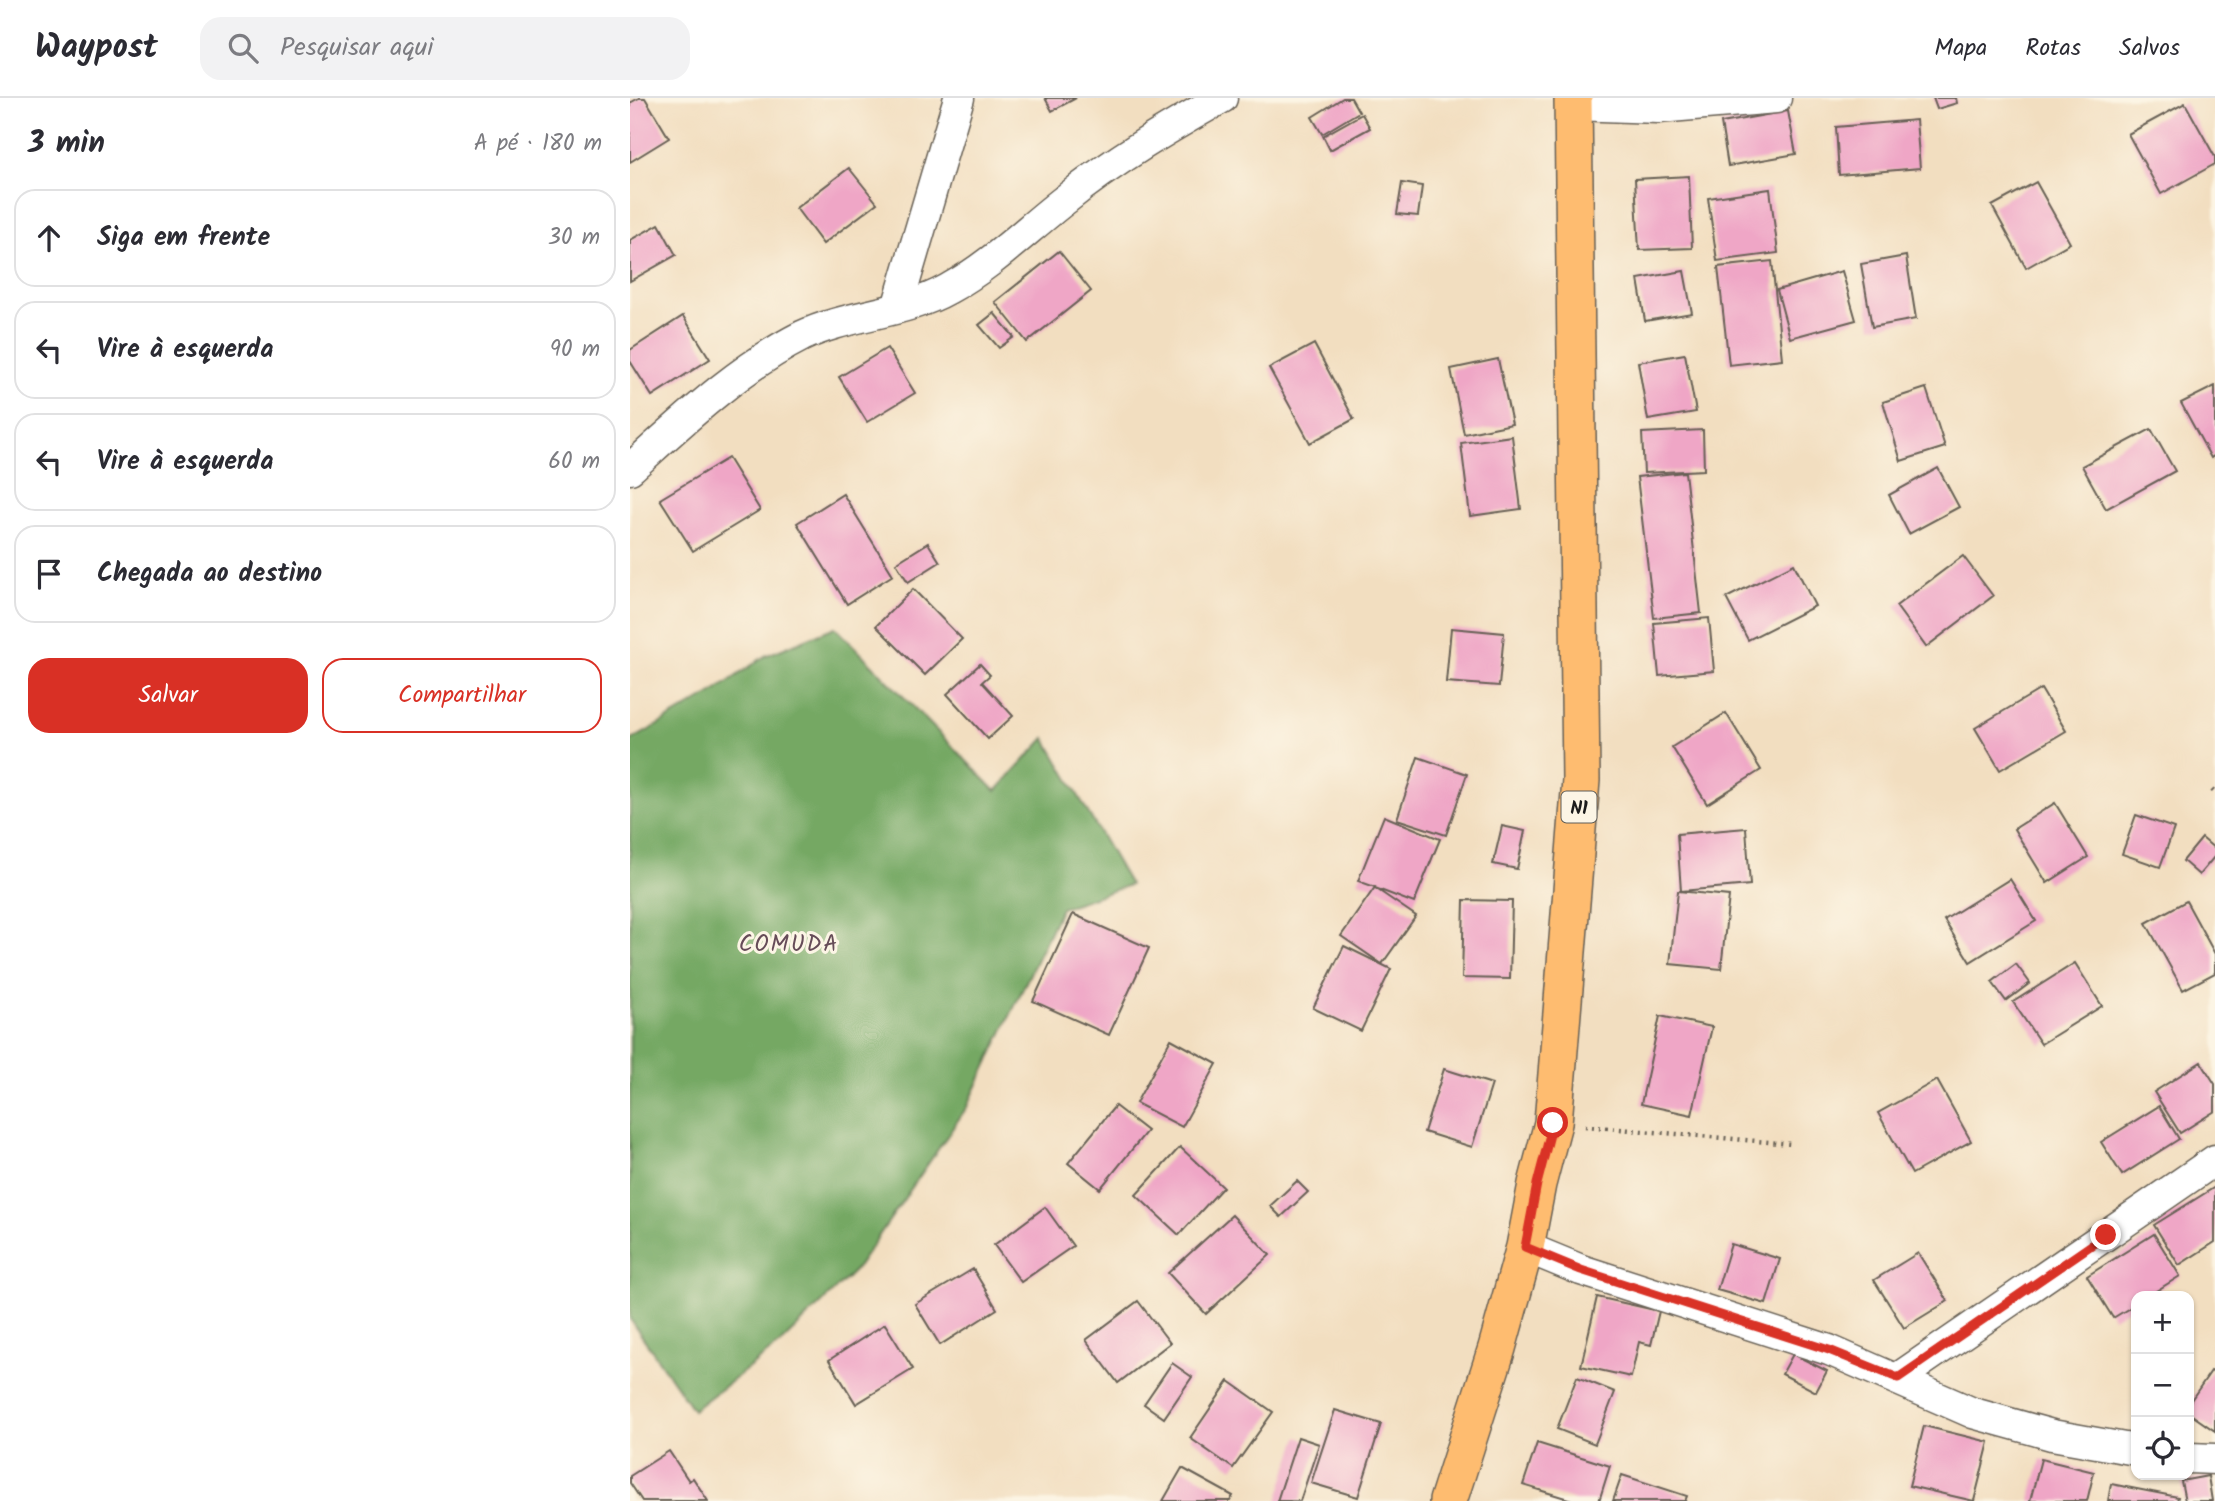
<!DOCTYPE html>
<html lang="pt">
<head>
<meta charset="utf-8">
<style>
	body { margin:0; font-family:Kalam,sans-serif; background:#f2f2f3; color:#2b2b33 }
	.controls { position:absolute; right:21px; bottom:21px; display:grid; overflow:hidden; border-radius:14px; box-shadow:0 2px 5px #0004 }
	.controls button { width:63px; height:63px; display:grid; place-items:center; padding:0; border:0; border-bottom:2px solid #e1e1e2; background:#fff; color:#2b2b33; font:35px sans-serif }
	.stop { position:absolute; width:21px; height:21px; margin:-16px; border:5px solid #d93025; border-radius:50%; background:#fff }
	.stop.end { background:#d93025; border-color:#fff; box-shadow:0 2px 7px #0008 }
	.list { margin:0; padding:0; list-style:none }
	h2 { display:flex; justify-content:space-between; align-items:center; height:91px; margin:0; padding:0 28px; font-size:30px }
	h2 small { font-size:23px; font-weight:400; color:#7c7c81 }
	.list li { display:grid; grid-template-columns:46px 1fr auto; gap:21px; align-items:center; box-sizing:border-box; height:98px; margin:0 14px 14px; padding:0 14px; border:2px solid #e1e1e2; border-radius:21px }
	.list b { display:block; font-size:26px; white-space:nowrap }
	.list em { font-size:23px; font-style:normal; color:#7c7c81 }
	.actions { display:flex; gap:14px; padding:21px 28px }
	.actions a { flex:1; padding:16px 0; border:2px solid #d93025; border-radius:21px; text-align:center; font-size:24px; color:#d93025 }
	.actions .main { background:#d93025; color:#fff }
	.icon { flex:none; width:38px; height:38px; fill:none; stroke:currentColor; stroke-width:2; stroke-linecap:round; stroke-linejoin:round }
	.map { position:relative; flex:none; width:1585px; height:1403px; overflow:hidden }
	header { display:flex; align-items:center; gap:42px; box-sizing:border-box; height:98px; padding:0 35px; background:#fff; border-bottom:2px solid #e1e1e2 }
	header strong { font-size:33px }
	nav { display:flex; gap:38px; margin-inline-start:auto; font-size:24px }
	.search { width:490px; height:63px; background:#f2f2f3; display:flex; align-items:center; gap:18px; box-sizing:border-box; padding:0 24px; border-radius:21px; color:#7c7c81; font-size:26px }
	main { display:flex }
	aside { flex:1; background:#fff }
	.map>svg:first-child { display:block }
	.forest { fill:#75a864; stroke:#486240; stroke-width:2 }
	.building { fill:#efa6c6 }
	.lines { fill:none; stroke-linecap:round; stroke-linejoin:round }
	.minor-casing { stroke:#676055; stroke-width:33 }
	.major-casing { stroke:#676055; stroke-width:40 }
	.path { stroke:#676055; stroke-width:4.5; stroke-dasharray:2 5; stroke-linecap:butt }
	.minor { stroke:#fff; stroke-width:30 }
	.major { stroke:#febc70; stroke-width:37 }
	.route { stroke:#d93025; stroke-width:9 }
	.labels { text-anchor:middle; stroke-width:6; stroke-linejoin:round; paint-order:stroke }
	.shield { fill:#fcf5e5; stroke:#5f5d58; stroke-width:2 }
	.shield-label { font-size:19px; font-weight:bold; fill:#1c1c1c }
	.neighbourhood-label { font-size:23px; letter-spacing:2px; fill:#664c58; stroke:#fcf5e5 }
</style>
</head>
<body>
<header>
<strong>Waypost</strong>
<div class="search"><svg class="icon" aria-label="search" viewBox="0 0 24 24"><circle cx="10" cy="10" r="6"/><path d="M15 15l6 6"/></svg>Pesquisar aqui</div>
<nav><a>Mapa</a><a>Rotas</a><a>Salvos</a></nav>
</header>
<main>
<aside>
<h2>3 min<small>A pé · 180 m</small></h2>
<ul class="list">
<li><svg class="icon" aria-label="ahead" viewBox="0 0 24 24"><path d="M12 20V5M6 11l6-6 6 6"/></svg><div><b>Siga em frente</b></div><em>30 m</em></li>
<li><svg class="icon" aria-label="left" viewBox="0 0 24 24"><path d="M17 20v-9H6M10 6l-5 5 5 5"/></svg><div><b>Vire à esquerda</b></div><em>90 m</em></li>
<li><svg class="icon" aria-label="left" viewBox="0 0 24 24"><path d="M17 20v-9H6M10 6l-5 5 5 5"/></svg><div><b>Vire à esquerda</b></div><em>60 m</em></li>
<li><svg class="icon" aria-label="arrive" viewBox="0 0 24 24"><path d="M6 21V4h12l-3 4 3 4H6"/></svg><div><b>Chegada ao destino</b></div></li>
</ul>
<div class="actions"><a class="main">Salvar</a><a>Compartilhar</a></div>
</aside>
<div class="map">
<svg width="1585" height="1403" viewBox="0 0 1585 1403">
	<rect width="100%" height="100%" fill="#fcf5e5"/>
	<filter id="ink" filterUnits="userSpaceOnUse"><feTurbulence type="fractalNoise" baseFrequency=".0143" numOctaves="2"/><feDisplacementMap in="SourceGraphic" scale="14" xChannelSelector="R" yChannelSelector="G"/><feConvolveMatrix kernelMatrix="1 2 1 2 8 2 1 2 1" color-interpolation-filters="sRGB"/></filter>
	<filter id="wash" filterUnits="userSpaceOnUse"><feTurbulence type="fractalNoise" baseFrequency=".00686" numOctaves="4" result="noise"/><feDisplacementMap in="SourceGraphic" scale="28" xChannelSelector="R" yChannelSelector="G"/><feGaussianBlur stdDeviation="1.57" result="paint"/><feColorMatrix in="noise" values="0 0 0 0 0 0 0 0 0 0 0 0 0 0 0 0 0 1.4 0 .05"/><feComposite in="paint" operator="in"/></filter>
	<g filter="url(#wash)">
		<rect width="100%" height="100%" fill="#f2dec0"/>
		<polygon class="forest" points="205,529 366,693 415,640 500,787 431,810 337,1009 226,1171 150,1246 63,1312 0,1221 0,643 81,596 135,558"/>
		<g id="blocks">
			<g class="building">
				<polygon points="9,0 15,0 39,40 0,64 0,5"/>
				<polygon points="415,0 446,0 422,13"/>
				<polygon points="713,0 721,0 729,14 692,36 682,19"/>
				<polygon points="1303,0 1326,0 1327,5 1307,11"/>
				<polygon points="1555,5 1585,59 1585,66 1531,96 1498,36"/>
				<polygon points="1158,13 1166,56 1098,68 1091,25"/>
				<polygon points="732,16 740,30 700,52 693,38"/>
				<polygon points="1286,22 1290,70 1209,77 1206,29"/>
				<polygon points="219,70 247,105 193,146 166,110"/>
				<polygon points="1059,78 1062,150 1009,152 1005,81"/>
				<polygon points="1406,84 1440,145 1396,170 1362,108"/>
				<polygon points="772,85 792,88 788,118 767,116"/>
				<polygon points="1140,91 1148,155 1087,163 1078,100"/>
				<polygon points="29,126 46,157 0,183 0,142"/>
				<polygon points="429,153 461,193 397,244 365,204"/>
				<polygon points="1276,158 1286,221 1242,229 1231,166"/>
				<polygon points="1142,163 1152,261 1099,267 1088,169"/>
				<polygon points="1054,173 1062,215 1015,223 1008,181"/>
				<polygon points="1212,173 1226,222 1160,240 1147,192"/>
				<polygon points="364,215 384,239 369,250 349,227"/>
				<polygon points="53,218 80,261 22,298 0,263 0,252"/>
				<polygon points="684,246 724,321 680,345 639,270"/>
				<polygon points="257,250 285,295 237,324 209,279"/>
				<polygon points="1055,256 1066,314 1018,322 1008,264"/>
				<polygon points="868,261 882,326 834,336 821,271"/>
				<polygon points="1585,288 1585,357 1581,360 1551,305"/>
				<polygon points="1296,290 1315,349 1271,363 1253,304"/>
				<polygon points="1521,331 1545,373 1476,411 1452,368"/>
				<polygon points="1073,332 1074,372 1014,375 1012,335"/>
				<polygon points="882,338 891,411 840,418 831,345"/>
				<polygon points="98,360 130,412 63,453 30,401"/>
				<polygon points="1308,370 1329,409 1279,436 1259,397"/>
				<polygon points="1055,374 1071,515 1024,520 1007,379"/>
				<polygon points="213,396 263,477 217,506 167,425"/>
				<polygon points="298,445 310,464 278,484 266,465"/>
				<polygon points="1333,458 1363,498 1296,549 1266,508"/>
				<polygon points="1164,466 1185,508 1118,542 1096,500"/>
				<polygon points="283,491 332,541 295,577 246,528"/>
				<polygon points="1079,520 1084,573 1029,578 1024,525"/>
				<polygon points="821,530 874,535 869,588 816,584"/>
				<polygon points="350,566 360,577 352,584 383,618 358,641 317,596"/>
				<polygon points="1411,591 1436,633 1370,672 1345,630"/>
				<polygon points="1096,615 1131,672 1077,706 1042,649"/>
				<polygon points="788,659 837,676 816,737 767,721"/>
				<polygon points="1425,705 1458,759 1417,785 1384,731"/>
				<polygon points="1506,717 1544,730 1530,769 1492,756"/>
				<polygon points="754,718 810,741 784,805 745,790 786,818 752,866 711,838 745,789 728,783"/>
				<polygon points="872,728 895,733 887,771 863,766"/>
				<polygon points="1116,730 1120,787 1051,793 1047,736"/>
				<polygon points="1572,740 1585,751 1585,758 1569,777 1553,763"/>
				<polygon points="1380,781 1406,823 1340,864 1314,822"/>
				<polygon points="1048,793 1099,798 1091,871 1040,866"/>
				<polygon points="834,802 882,803 880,881 832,880"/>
				<polygon points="1556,803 1585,856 1585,875 1553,892 1516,825"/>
				<polygon points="443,816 519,850 479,937 403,903"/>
				<polygon points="714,848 761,871 731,933 683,910"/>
				<polygon points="1445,865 1472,908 1411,946 1383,904"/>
				<polygon points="1386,866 1400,885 1376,903 1362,884"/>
				<polygon points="1030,918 1082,929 1062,1017 1011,1006"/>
				<polygon points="541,941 587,966 552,1029 506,1005"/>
				<polygon points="1571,964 1585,986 1585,1013 1550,1035 1524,994"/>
				<polygon points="814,971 862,986 842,1049 794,1034"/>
				<polygon points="1307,982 1341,1043 1282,1076 1248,1015"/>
				<polygon points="485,1008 517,1033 470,1091 438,1065"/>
				<polygon points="1529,1008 1549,1041 1492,1077 1471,1044"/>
				<polygon points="550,1049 593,1089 549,1137 506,1097"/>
				<polygon points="667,1083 678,1094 651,1119 640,1108"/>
				<polygon points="1585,1089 1585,1144 1549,1167 1524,1127"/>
				<polygon points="415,1109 443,1148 391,1184 364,1147"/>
				<polygon points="602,1117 640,1157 576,1216 538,1175"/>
				<polygon points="1524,1136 1550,1178 1518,1198 1506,1198 1506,1206 1483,1220 1457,1178"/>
				<polygon points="1101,1146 1150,1161 1136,1206 1087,1192"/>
				<polygon points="1288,1155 1318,1203 1274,1230 1244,1182"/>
				<polygon points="343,1171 367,1211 310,1247 285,1206"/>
				<polygon points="967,1199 1029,1213 1021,1247 1009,1244 1001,1279 951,1268"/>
				<polygon points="508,1203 540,1245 488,1285 456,1242"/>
				<polygon points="255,1226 283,1271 226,1306 199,1262"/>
				<polygon points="1163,1256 1197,1273 1186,1294 1152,1276"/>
				<polygon points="542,1265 562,1279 534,1320 514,1306"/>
				<polygon points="1581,1273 1585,1275 1585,1333 1559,1315 1559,1305"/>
				<polygon points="947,1279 985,1294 965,1346 927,1331"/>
				<polygon points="599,1283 643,1314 603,1370 560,1340"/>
				<polygon points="705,1312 751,1326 728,1399 681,1385"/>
				<polygon points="1294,1328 1359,1344 1344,1403 1279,1388"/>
				<polygon points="668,1339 689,1346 670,1403 647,1403"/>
				<polygon points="907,1345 980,1368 969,1403 945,1403 893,1387"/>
				<polygon points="39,1353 59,1383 63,1380 78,1403 12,1403 0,1385 0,1378"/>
				<polygon points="1411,1361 1464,1374 1457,1403 1400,1403"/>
				<polygon points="552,1370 603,1398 600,1403 533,1403"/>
				<polygon points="992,1377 1057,1398 1055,1403 983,1403"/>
				<polygon points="1578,1378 1582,1403 1555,1403 1551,1383"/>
				<polygon points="1481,1386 1548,1399 1547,1403 1478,1403"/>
			</g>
		</g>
	</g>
	<g filter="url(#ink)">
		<use href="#blocks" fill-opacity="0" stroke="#676055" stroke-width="2"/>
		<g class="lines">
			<defs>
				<g id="minor">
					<polyline points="943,7 1028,10 1146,0"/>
					<polyline points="267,210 329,0"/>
					<path d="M0 371C53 323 107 271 172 238 218 216 274 216 318 191 362 167 397 131 436 101 484 62 539 30 592 0"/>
					<polyline points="895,1149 951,1172 1199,1252 1343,1315 1422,1337 1506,1352"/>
					<polyline points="1268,1280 1585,1062"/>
					<polyline points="1559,1360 1585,1361"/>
				</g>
				<polyline id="major" points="818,1403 867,1250 895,1149 907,1086 923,1025 951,682 943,0"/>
			</defs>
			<use href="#minor" class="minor-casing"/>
			<use href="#major" class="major-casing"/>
			<g class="path">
				<polyline points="1582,692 1585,695"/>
				<polyline points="955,1028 1161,1046"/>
			</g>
			<use href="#minor" class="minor"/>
			<use href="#major" class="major"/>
		</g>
	</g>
	<g class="lines" filter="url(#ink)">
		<polyline class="route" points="923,1025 907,1086 895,1149 951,1172 1199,1252 1268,1280 1476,1137"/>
	</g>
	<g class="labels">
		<rect class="shield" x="931.5" y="693.5" width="35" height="31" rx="5"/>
		<g class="shield-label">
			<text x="949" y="716">N1</text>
		</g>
		<g class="neighbourhood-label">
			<text x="159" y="853">COMUDA</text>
		</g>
	</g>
</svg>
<div class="controls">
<button>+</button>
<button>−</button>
<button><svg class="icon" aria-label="locate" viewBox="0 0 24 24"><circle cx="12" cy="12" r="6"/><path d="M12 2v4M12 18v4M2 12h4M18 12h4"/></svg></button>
</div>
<div class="stop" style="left:923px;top:1025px"></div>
<div class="stop end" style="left:1476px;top:1137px"></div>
</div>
</main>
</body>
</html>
